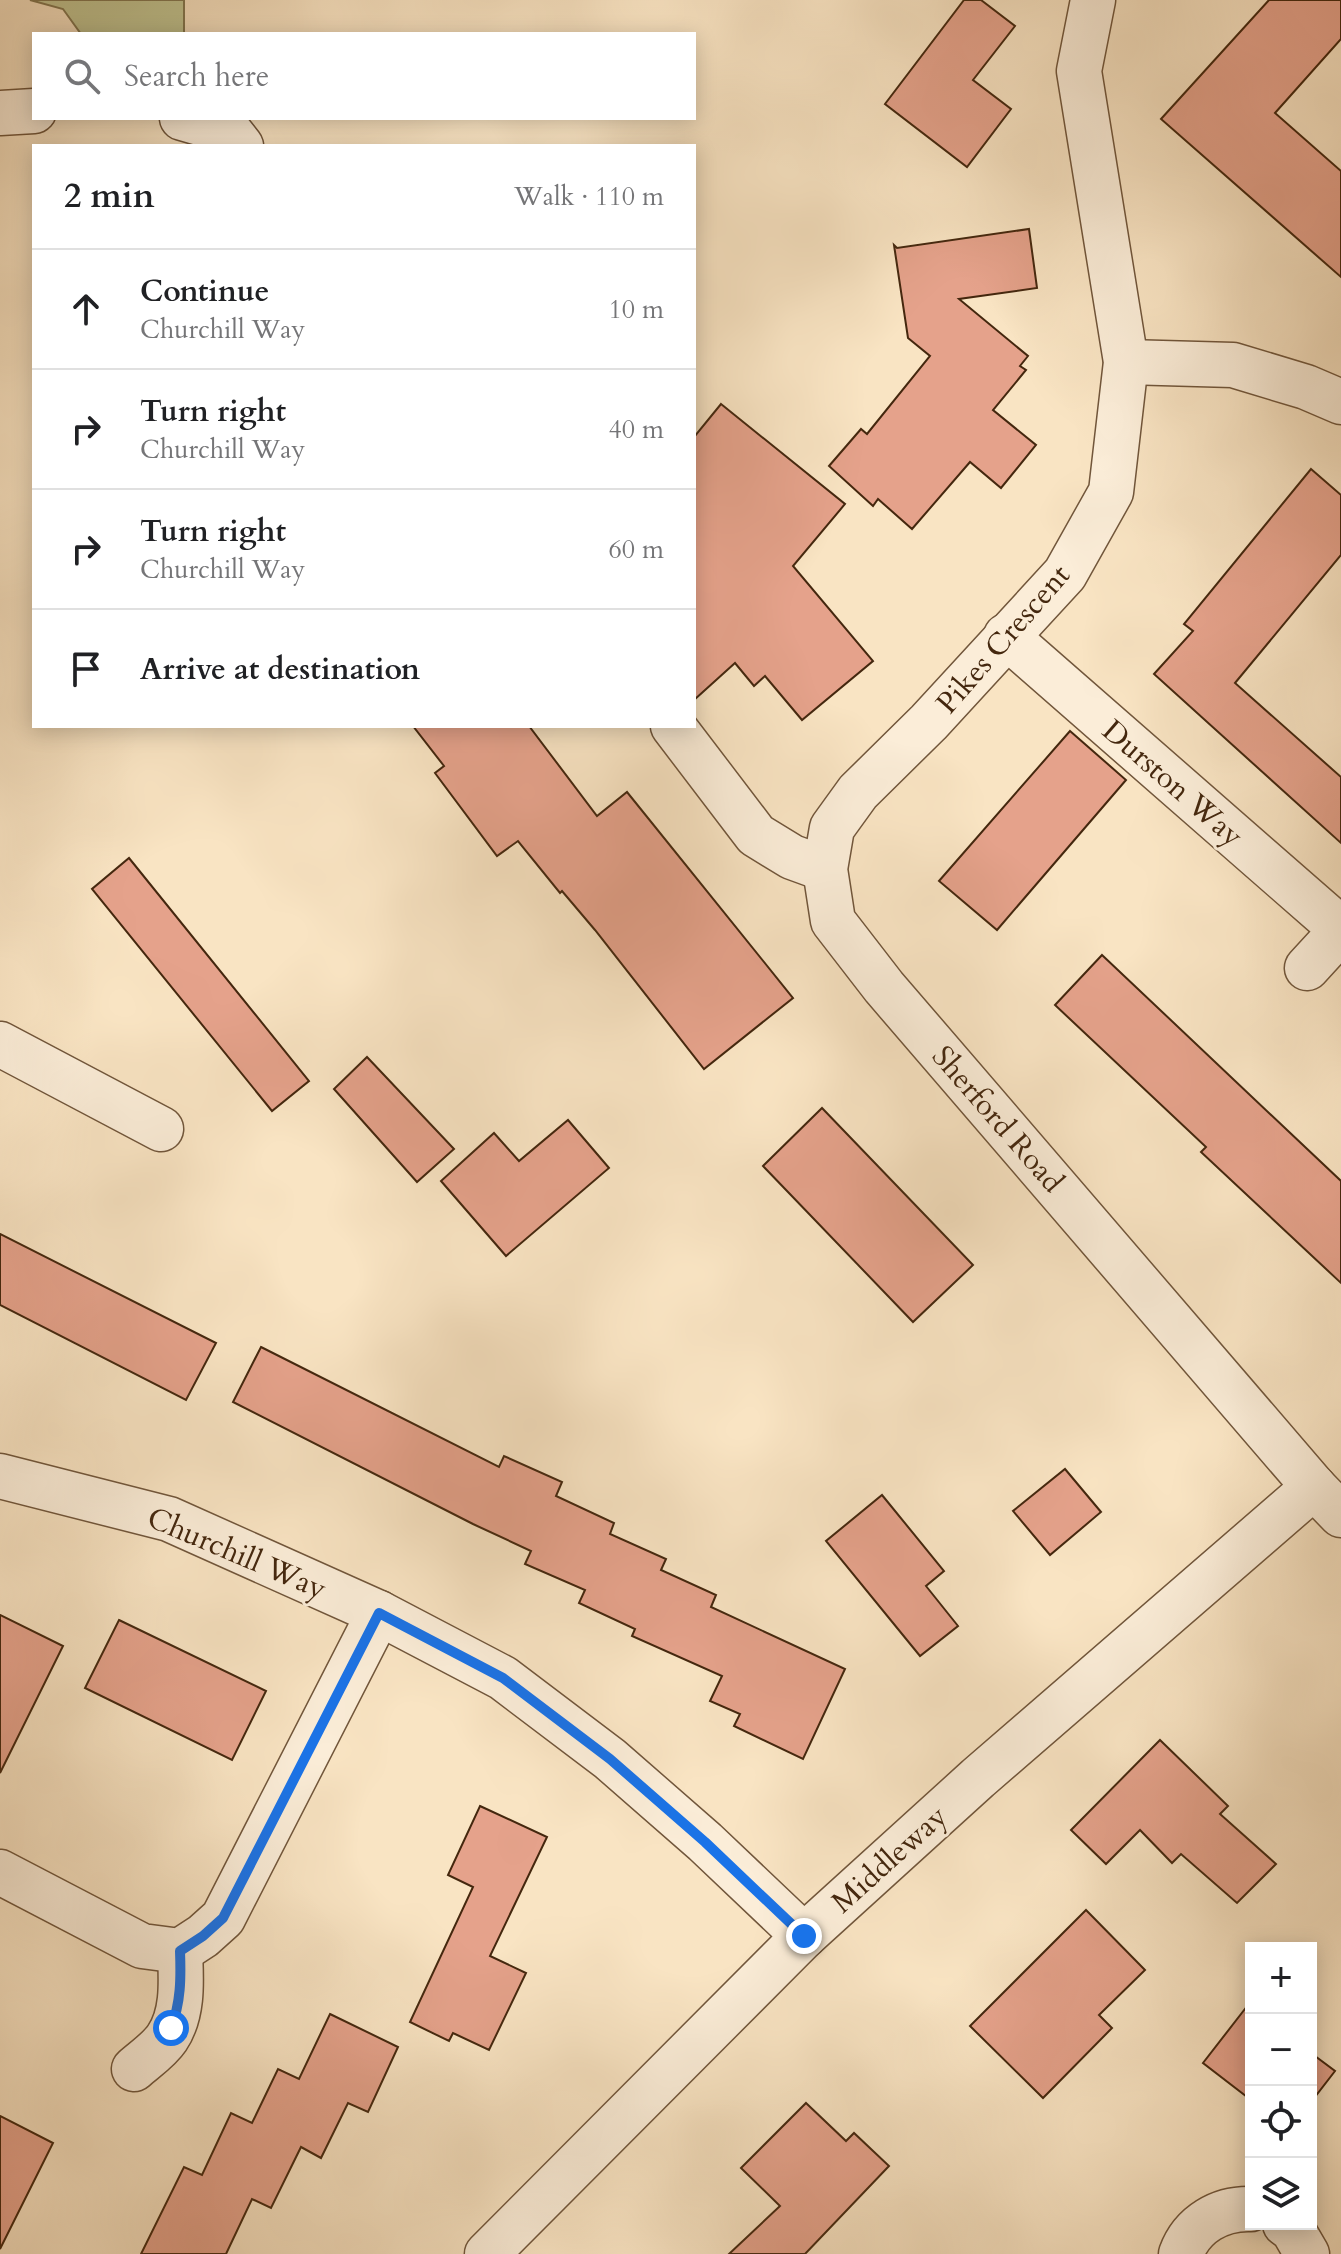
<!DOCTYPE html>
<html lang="en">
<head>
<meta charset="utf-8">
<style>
	body { margin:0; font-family:Cardo,serif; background:#f6f6f6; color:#202124 }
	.controls { position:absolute; right:24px; bottom:24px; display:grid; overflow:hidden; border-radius:0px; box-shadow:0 4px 20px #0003 }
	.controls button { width:72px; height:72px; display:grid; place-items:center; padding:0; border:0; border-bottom:2px solid #e0e0e0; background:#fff; color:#202124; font:40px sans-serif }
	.stop { position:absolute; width:24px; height:24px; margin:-18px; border:6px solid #1a73e8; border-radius:50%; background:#fff }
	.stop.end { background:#1a73e8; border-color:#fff; box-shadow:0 2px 8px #0008 }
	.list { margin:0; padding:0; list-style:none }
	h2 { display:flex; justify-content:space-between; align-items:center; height:104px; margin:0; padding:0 32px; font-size:34px }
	h2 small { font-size:26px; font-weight:400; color:#757577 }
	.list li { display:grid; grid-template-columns:52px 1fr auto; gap:24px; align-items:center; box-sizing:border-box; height:120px; padding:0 32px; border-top:2px solid #e0e0e0 }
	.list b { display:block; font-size:30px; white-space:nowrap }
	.list p { margin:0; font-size:26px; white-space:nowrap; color:#757577 }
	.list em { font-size:26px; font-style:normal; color:#757577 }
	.icon { flex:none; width:44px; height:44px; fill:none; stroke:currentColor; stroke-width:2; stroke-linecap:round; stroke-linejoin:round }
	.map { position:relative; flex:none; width:1341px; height:2254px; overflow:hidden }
	.search { position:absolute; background:#fff; box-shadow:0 4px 20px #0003; left:32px; top:32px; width:664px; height:88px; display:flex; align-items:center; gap:20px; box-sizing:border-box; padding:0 28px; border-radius:0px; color:#757577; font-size:30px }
	.panel { position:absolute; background:#fff; box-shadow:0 4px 20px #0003; left:32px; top:144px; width:664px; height:584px; border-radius:0px }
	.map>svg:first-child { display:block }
	.green { fill:#c0c492; stroke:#827650; stroke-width:2 }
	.building { fill:#e5a28b; stroke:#44270e; stroke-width:2 }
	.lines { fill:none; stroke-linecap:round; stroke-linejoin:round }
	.minor-casing { stroke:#71563b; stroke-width:47 }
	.minor { stroke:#fbedd8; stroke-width:44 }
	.route { stroke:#1a73e8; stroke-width:10 }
	.labels { text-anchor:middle; stroke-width:6; stroke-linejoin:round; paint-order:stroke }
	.street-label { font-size:30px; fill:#44270e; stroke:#fbedd8 }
</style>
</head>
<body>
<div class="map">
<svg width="1341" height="2254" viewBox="0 0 1341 2254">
	<rect width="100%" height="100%" fill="#f9e4c3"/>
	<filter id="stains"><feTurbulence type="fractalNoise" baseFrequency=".0025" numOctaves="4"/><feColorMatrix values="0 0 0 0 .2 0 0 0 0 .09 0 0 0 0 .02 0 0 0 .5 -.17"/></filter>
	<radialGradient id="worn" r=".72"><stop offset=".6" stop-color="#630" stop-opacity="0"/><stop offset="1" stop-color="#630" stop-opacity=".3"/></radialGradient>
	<polygon class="green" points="30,0 184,0 184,34 81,34 63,9"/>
	<g class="building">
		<polygon points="964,0 981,0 1015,26 973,80 1011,109 967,167 885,104"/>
		<polygon points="1269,0 1341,0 1341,39 1275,113 1341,171 1341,277 1161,119"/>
		<polygon points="1029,229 1037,288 959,299 1028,356 1020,366 1026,370 993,410 1036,445 1001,488 970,462 912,529 878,499 873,506 829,466 861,429 867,434 930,356 908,338 894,245 897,248"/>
		<polygon points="721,404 845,504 793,566 873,661 802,720 765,676 754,686 735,663 694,700 694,437"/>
		<polygon points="1311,469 1341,495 1341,555 1235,683 1341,777 1341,843 1154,674 1193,631 1184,624"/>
		<polygon points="413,726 529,726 597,816 627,792 793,998 704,1069 595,930 562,891 560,893 518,841 497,856 435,773 444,766"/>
		<polygon points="1070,731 1126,780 997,930 939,881"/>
		<polygon points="129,858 309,1081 272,1111 92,889"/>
		<polygon points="1102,955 1341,1181 1341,1283 1201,1152 1206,1147 1055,1005"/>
		<polygon points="367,1057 454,1149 417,1182 334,1089"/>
		<polygon points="822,1108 973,1265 913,1322 763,1166"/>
		<polygon points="568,1120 609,1168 506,1256 441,1181 494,1133 519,1161"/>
		<polygon points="0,1234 216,1343 186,1400 0,1305"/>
		<polygon points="261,1347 499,1467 504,1456 562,1482 556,1496 614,1523 610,1534 666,1559 661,1570 716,1595 711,1607 845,1669 803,1759 734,1726 740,1714 710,1701 722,1676 632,1636 635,1629 579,1603 585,1590 525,1564 531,1551 473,1524 233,1402"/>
		<polygon points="1065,1469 1101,1512 1050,1555 1013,1511"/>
		<polygon points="882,1495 944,1571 926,1586 958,1626 920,1656 826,1541"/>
		<polygon points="0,1615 63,1646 0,1773"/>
		<polygon points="119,1620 266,1691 232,1760 85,1688"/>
		<polygon points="1160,1740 1228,1806 1220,1814 1276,1864 1237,1903 1181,1854 1172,1863 1140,1830 1106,1864 1071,1830"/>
		<polygon points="480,1806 547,1837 490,1956 526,1973 489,2050 453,2033 449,2041 410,2022 473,1887 448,1875"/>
		<polygon points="1086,1910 1145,1970 1099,2015 1112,2028 1043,2098 970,2026"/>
		<polygon points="1248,2005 1251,2007 1251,2100 1203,2063"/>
		<polygon points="330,2014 398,2047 368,2112 348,2103 321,2158 301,2147 271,2208 252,2199 226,2254 141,2254 184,2167 202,2175 231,2113 252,2123 278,2069 299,2079"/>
		<polygon points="1311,2053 1335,2071 1311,2102"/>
		<polygon points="806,2103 846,2141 854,2133 889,2166 805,2254 729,2254 780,2206 741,2168"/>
		<polygon points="0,2116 53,2143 0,2249"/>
	</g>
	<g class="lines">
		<defs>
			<g id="minor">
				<polyline points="1093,0 1079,71 1126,362 1111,492 1065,574 929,722 858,792 832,828 825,869 833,921 884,987 1314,1487 1341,1515"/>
				<polyline points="0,113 34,111"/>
				<polyline points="182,118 230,132 241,146"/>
				<polyline points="1126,362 1233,365 1306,387 1341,402"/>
				<polyline points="1006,636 1341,929"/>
				<polyline points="673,726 756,835 792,857 825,869"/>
				<polyline points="1307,968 1341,931"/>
				<polyline points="0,1044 161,1129"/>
				<polyline points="0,1476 169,1519 379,1613 503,1678 610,1759 705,1842 804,1936"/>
				<polyline points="0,1872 142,1946 180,1951 203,1936 223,1918 379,1613"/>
				<path d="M134 2069C144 2060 159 2050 167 2038 184 2013 181 1979 180 1951"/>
				<polyline points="1285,2224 1293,2230 1307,2254"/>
				<polyline points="487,2254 804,1936 978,1778 1314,1487"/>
				<path d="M1181 2254C1192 2224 1220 2208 1251 2209"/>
			</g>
		</defs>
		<use href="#minor" class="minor-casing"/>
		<use href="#minor" class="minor"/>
	</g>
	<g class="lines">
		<path class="route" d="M171 2028C181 2002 181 1978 180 1951L203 1936 223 1918 379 1613 503 1678 610 1759 705 1842 804 1936"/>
	</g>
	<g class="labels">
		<g class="street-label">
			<text transform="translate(1003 639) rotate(-49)" y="10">Pikes Crescent</text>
			<text transform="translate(1173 783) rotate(41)" y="10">Durston Way</text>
			<text transform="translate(998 1119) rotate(49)" y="10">Sherford Road</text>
			<text transform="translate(237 1553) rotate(23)" y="10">Churchill Way</text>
			<text transform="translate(889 1859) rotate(-42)" y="10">Middleway</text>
		</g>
	</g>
	<rect width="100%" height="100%" filter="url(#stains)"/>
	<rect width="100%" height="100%" fill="url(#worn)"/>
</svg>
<div class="controls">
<button>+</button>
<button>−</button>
<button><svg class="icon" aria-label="locate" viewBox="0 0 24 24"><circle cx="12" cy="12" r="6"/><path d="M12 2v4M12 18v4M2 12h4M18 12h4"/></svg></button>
<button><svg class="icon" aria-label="layers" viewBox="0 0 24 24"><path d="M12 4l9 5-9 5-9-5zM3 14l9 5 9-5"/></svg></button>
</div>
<div class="stop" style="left:171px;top:2028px"></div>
<div class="stop end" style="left:804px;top:1936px"></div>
<div class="search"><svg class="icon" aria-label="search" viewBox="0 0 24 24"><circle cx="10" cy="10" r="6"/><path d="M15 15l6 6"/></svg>Search here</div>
<section class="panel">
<h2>2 min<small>Walk · 110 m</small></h2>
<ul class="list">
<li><svg class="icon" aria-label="ahead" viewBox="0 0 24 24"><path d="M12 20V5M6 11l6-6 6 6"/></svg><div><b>Continue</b><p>Churchill Way</p></div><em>10 m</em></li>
<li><svg class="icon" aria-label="right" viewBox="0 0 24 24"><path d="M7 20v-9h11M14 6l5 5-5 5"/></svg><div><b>Turn right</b><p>Churchill Way</p></div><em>40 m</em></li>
<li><svg class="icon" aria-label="right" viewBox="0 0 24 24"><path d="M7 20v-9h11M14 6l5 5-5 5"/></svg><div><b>Turn right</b><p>Churchill Way</p></div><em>60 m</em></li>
<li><svg class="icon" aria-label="arrive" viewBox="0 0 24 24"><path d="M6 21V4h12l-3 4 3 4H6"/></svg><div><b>Arrive at destination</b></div></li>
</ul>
</section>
</div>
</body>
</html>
